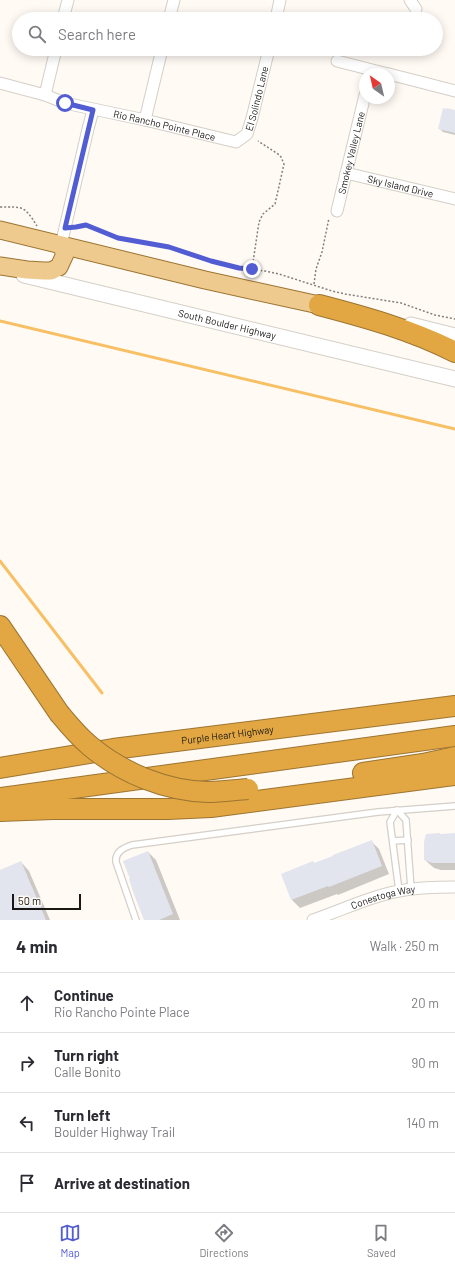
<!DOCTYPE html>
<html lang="en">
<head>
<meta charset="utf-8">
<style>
	body { margin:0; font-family:Barlow,sans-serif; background:#f2f2f3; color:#2b2b33 }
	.compass { position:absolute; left:359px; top:68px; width:36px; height:36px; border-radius:50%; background:#fff; box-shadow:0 2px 10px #0003; rotate:326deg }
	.scale { position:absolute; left:12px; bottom:10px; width:69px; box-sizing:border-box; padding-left:4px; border:2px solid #1a1815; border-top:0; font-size:11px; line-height:14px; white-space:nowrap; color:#1a1815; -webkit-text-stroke:3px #fffaf4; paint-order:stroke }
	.stop { position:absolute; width:12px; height:12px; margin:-9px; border:3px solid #535dd3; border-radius:50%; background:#fff }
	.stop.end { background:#535dd3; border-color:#fff; box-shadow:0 1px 4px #0008 }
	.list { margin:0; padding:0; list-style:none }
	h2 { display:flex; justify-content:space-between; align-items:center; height:52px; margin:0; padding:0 16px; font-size:17px }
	h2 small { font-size:13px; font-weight:400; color:#7c7c81 }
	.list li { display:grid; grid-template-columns:26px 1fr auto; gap:12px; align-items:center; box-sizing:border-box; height:60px; padding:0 16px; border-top:1px solid #e1e1e2 }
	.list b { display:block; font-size:15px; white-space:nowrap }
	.list p { margin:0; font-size:13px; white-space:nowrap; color:#7c7c81 }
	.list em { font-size:13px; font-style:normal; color:#7c7c81 }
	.icon { flex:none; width:22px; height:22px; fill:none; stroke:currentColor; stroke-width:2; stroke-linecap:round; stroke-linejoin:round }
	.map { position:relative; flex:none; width:455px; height:920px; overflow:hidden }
	.search { position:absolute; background:#fff; box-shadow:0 2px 10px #0003; left:12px; right:12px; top:12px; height:44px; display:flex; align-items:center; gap:10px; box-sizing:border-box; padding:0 14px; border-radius:22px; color:#7c7c81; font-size:15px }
	.sheet { height:292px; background:#fff }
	nav { display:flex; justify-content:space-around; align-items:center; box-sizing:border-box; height:56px; border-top:1px solid #e1e1e2; background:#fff; font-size:11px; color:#7c7c81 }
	nav a { display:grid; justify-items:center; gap:2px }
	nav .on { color:#535dd3 }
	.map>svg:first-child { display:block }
	.shadow { fill:#0003 }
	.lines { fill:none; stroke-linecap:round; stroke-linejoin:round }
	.stream { stroke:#f8c065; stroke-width:3 }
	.building { fill:#e2e5ee }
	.lane-casing { stroke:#d4cfc7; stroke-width:8 }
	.street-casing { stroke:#d4cfc7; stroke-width:13 }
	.secondary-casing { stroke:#d4cfc7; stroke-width:17 }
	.primary-casing { stroke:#9c7532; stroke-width:19 }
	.highway-casing { stroke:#9c7532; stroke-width:22 }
	.path { stroke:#837f7b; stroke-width:1.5; stroke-dasharray:2 2; stroke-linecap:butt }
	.lane { stroke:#fff; stroke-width:5.5 }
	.street { stroke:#fff; stroke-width:11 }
	.secondary { stroke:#fff; stroke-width:15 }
	.primary { stroke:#eeca8e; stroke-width:17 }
	.highway { stroke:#e2a742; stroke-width:20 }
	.highway-bridge-casing { stroke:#9c7532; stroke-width:22; stroke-linecap:butt }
	.highway-bridge { stroke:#e2a742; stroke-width:20 }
	.route { stroke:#535dd3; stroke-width:5 }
	.labels { text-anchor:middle; stroke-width:3; stroke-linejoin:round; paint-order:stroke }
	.street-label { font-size:10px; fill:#1a1815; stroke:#fffaf4 }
</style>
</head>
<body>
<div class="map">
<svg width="455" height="920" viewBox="0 0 455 920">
	<rect width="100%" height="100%" fill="#fffaf4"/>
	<g class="shadow">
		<polygon points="455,110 455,135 443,132 440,129"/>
		<polygon points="455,834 455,870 441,870 434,868 425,860"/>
		<polygon points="371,841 379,849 389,874 338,895 337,894 300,908 292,900 315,864"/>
		<polygon points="148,852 156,860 180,920 146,920"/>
		<polygon points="21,862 29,871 50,920 0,920 0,871"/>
	</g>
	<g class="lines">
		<g class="stream">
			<polyline points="0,321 455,429"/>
			<polyline points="0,561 102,693"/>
		</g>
	</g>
	<g class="building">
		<polygon points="443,108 447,109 447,108 455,110 455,133 438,129"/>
		<polygon points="440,833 440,834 455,833 455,863 432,863 424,860 424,842 426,834"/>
		<polygon points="372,840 382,866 329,887 328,886 291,900 281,874 313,861 314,863 333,856 333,855"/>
		<polygon points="148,851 173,914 159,920 144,920 133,892 129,879 130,879 123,861"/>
		<polygon points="21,861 46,920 0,920 0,870"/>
	</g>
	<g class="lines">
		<defs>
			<g id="lane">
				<polyline points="393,841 408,840"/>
				<polyline points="399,891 390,822 397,810 406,820 411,889"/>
				<path d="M136 920 116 862C115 852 123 848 132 845L378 812 455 806"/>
			</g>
			<g id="street">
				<polyline points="410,0 416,9"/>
				<polyline points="63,19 68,0"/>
				<polyline points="169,19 174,0"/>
				<polyline points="276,19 280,0"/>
				<polyline points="337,61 388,74"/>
				<polyline points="389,74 455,91"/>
				<path id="s1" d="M0 83 45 95 65 103 145 120 236 142 247 134 252 118 269 49"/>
				<polyline points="45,95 56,49"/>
				<polyline points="145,120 162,49"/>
				<path id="s2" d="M346 173 455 199"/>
				<path id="s3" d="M337 211 365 95"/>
				<polyline points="61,245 88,129 93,110"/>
				<path id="s4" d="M313 920C342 910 376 894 405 890 422 887 438 887 455 887"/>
			</g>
			<g id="secondary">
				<path id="s5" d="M24 275 455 379"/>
				<polyline points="411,325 455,336"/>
			</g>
			<g id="primary">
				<polyline points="0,230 205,280 319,305"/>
				<polyline points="0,266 27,270 44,271 51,271 59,267 65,254 61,245"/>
			</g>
			<g id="highway">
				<path d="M319 305C365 317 412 330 455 352"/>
				<polyline points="0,626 59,713"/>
				<path id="s6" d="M0 768 113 749 455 706"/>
				<polyline points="363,773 423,764 455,757"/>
				<polyline points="0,798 455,736"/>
				<polyline points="0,811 53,809 168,809 211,807 455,775"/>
			</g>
		</defs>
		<use href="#lane" class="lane-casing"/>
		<use href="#street" class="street-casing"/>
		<use href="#secondary" class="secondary-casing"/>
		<use href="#primary" class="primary-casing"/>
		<use href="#highway" class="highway-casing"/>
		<g class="path">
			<path d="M0 207C23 207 24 205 37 226"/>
			<polyline points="75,227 86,225 118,238 169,247 211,261 239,268 265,271 279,274 332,291 345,294 401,303 435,315 455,319"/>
			<polyline points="252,269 259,222 263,214 275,204 284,164 281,157 278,154 258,141"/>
			<polyline points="314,284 316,269 322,252 329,218"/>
		</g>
		<use href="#lane" class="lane"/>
		<use href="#street" class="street"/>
		<use href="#secondary" class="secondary"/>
		<use href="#primary" class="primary"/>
		<use href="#highway" class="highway"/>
		<defs>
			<path id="highway-bridge" d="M59 713C68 724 78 736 90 746 122 773 166 791 208 792 221 792 234 790 248 789"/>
		</defs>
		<use href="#highway-bridge" class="highway-bridge-casing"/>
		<use href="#highway-bridge" class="highway-bridge"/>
	</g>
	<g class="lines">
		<polyline class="route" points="65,103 93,110 65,228 76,227 86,225 118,238 169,247 211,261 239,268 252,269"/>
	</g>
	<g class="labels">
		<g class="street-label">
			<text dy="4" stroke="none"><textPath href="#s1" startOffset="294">El Solindo Lane</textPath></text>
			<text dy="4" stroke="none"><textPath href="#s1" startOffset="170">Rio Rancho Pointe Place</textPath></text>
			<text dy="4" stroke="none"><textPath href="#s3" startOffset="60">Smokey Valley Lane</textPath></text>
			<text dy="4" stroke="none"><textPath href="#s2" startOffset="56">Sky Island Drive</textPath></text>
			<text dy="4" stroke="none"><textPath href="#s5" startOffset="209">South Boulder Highway</textPath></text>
			<text dy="4" stroke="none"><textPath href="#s6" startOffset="230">Purple Heart Highway</textPath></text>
			<text dy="4" stroke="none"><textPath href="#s4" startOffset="74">Conestoga Way</textPath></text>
		</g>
	</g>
</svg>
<svg class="compass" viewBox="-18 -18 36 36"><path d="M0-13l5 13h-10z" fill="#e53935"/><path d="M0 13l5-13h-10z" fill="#7c7c81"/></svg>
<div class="scale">50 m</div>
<div class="stop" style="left:65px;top:103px"></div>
<div class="stop end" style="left:252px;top:269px"></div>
<div class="search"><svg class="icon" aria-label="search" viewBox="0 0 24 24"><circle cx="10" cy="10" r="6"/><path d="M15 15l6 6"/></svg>Search here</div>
</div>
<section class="sheet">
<h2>4 min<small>Walk · 250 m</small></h2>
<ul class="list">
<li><svg class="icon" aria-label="ahead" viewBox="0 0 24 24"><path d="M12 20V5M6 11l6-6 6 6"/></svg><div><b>Continue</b><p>Rio Rancho Pointe Place</p></div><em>20 m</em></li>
<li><svg class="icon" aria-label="right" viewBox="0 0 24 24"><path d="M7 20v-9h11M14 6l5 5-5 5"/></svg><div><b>Turn right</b><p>Calle Bonito</p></div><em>90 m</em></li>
<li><svg class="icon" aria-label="left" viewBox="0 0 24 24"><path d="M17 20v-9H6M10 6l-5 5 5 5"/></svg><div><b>Turn left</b><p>Boulder Highway Trail</p></div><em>140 m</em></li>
<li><svg class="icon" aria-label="arrive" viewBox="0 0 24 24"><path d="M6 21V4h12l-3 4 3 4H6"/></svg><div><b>Arrive at destination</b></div></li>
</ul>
</section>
<nav>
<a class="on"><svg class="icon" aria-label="map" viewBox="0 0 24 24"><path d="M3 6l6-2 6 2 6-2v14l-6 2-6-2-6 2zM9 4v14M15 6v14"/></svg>Map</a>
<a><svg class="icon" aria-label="directions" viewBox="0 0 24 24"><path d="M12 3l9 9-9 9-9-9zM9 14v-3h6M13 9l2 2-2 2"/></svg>Directions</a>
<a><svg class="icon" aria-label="saved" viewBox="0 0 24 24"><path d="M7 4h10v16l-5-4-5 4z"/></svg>Saved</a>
</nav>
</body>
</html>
